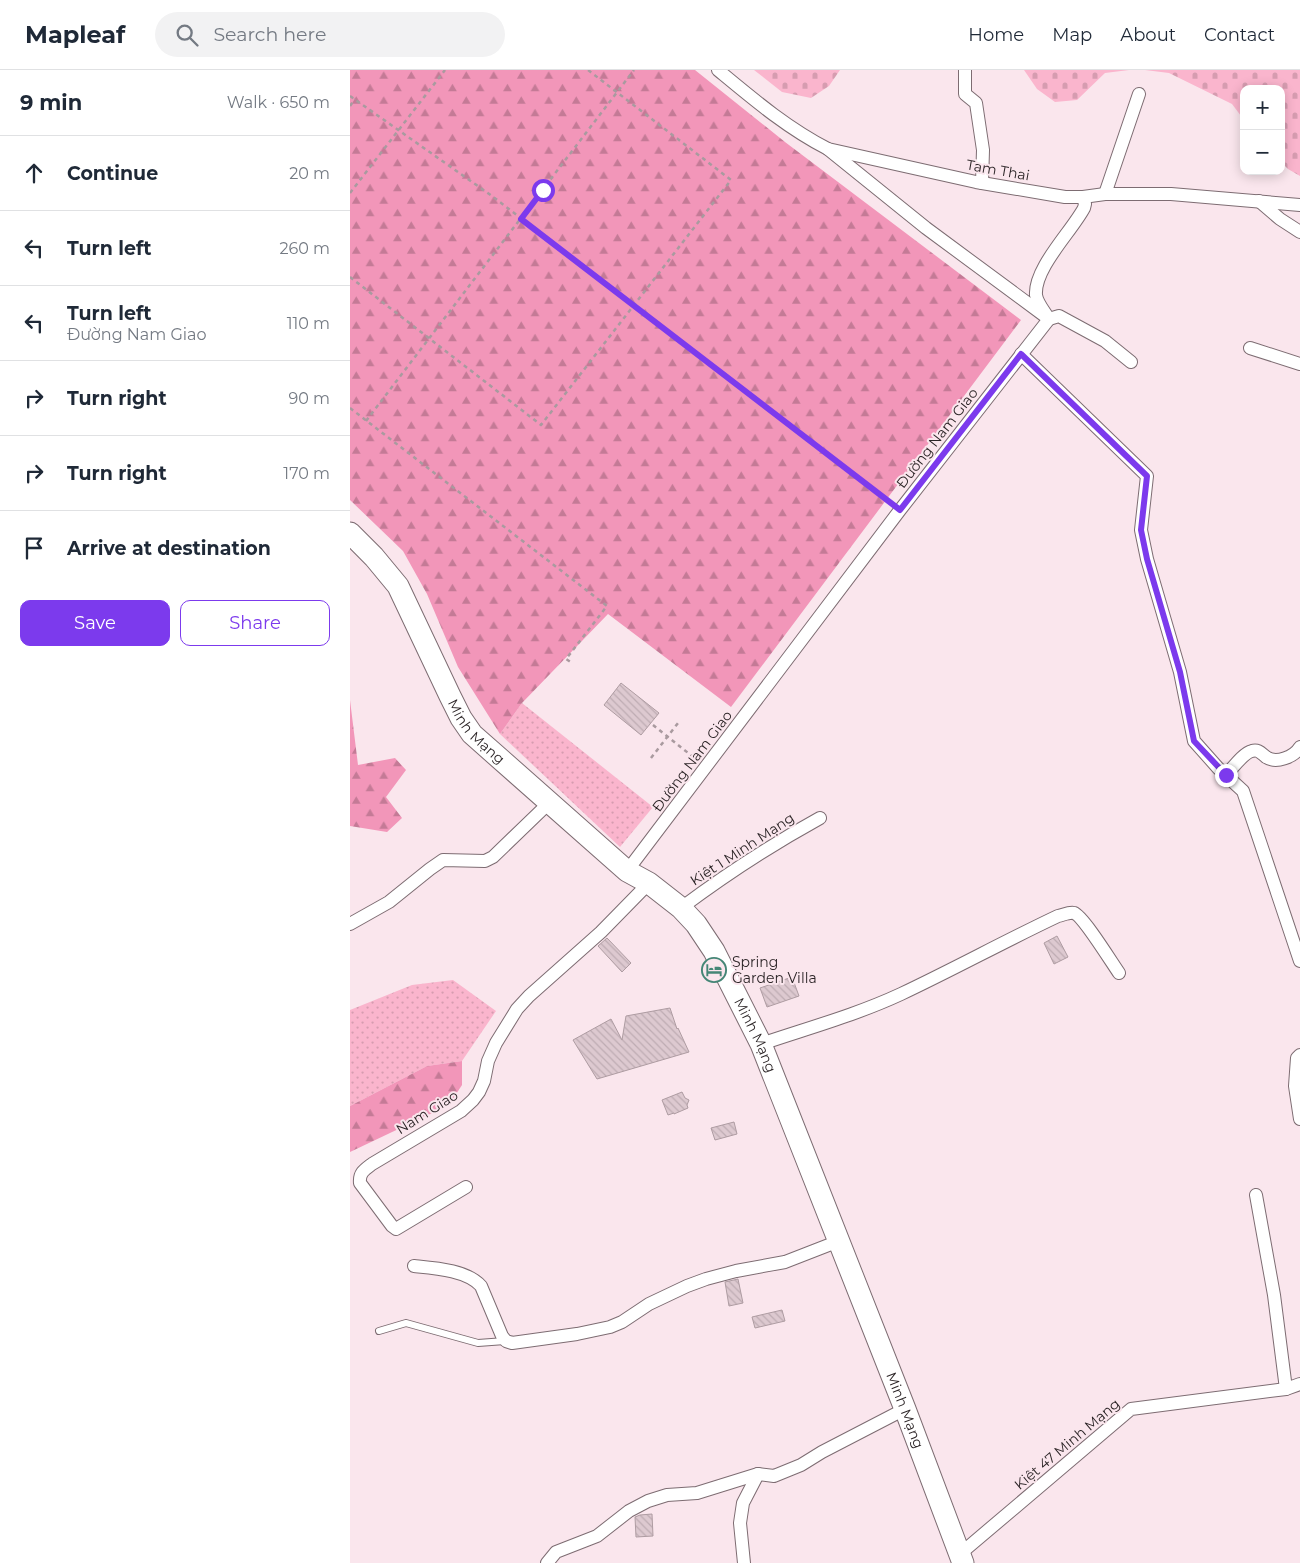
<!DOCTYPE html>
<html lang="en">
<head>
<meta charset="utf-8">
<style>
	body { margin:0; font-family:Montserrat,sans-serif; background:#f2f2f3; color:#1f2937 }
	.controls { position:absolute; right:15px; top:15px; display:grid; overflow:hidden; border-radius:10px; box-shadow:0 2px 12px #0003 }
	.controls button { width:45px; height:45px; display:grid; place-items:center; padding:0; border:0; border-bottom:1px solid #e0e1e3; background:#fff; color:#1f2937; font:25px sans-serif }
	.stop { position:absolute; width:15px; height:15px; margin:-11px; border:4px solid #7c3aed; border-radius:50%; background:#fff }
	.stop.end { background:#7c3aed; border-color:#fff; box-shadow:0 1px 5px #0008 }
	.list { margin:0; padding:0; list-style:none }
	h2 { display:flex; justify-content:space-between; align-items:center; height:65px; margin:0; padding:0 20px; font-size:21px }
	h2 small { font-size:16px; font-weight:400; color:#747a83 }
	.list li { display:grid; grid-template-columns:32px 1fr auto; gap:15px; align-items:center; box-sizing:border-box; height:75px; padding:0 20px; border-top:1px solid #e0e1e3 }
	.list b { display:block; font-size:19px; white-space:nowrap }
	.list p { margin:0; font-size:16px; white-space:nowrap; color:#747a83 }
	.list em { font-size:16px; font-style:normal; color:#747a83 }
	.actions { display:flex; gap:10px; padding:15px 20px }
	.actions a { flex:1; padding:11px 0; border:1px solid #7c3aed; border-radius:10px; text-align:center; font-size:18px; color:#7c3aed }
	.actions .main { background:#7c3aed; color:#fff }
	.icon { flex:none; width:28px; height:28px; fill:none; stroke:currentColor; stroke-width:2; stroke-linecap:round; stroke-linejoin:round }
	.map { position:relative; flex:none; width:950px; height:1493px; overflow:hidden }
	header { display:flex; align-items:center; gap:30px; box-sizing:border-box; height:70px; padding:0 25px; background:#fff; border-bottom:1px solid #e0e1e3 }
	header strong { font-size:24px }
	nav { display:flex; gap:28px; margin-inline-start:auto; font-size:18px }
	.search { width:350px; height:45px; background:#f2f2f3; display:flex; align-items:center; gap:12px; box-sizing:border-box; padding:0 18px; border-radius:28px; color:#747a83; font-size:19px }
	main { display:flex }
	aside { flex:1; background:#fff }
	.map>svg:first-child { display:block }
	.grass { fill:url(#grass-dots) }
	.forest { fill:url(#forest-firs) }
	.cemetery { fill:url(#cemetery-stones) }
	.building { fill:url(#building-back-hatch); stroke:#ae9ca2 }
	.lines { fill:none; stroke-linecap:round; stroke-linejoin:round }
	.service-casing { stroke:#7d6c72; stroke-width:8 }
	.minor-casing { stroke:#7d6c72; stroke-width:14 }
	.trunk-casing { stroke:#7d6c72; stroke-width:23 }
	.path { stroke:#a99a9f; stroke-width:2.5; stroke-dasharray:4 4; stroke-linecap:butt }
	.service { stroke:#fff; stroke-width:6 }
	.minor { stroke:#fff; stroke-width:12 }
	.trunk { stroke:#fff; stroke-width:21 }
	.route { stroke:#7c3aed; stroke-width:6 }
	.labels { text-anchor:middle; stroke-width:4; stroke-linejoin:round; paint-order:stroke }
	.street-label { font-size:14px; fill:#2c2527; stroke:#fae6ed }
	.poi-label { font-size:14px; fill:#2c2527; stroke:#fae6ed; text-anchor:start }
</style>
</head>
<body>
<header>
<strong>Mapleaf</strong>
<div class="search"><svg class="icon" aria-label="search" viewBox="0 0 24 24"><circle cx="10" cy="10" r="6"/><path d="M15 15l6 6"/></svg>Search here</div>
<nav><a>Home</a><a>Map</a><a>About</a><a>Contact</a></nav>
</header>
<main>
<aside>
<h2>9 min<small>Walk · 650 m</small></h2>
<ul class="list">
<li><svg class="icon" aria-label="ahead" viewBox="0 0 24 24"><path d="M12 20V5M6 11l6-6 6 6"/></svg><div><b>Continue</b></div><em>20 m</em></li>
<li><svg class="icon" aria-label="left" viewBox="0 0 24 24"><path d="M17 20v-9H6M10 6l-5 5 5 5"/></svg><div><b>Turn left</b></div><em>260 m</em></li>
<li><svg class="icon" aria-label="left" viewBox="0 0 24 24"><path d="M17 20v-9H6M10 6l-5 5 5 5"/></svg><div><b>Turn left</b><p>Đường Nam Giao</p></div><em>110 m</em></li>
<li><svg class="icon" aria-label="right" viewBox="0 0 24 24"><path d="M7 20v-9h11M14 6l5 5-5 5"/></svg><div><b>Turn right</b></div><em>90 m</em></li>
<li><svg class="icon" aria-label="right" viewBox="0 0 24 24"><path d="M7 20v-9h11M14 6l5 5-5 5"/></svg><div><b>Turn right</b></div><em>170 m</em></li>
<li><svg class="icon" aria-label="arrive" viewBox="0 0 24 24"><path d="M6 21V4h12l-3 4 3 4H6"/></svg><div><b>Arrive at destination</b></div></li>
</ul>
<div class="actions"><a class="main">Save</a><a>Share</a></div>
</aside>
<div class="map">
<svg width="950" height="1493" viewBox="0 0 950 1493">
	<defs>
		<pattern id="grass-dots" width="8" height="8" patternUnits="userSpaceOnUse" patternTransform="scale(1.25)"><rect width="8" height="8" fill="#fab5cd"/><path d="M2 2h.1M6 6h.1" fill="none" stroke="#d69cb0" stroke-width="1.8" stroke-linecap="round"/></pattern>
		<pattern id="forest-firs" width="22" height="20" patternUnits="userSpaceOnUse" patternTransform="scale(1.25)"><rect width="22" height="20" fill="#f296b9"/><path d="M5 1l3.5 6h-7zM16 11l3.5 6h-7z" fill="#c47a96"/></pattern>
		<pattern id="cemetery-stones" width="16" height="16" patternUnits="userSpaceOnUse" patternTransform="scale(1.25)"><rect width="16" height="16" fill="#fab5cd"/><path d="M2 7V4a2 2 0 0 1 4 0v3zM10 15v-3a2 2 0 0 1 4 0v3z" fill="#d69cb0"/></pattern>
		<pattern id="building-back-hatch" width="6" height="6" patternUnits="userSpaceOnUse" patternTransform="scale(1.25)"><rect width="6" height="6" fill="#ddc9d0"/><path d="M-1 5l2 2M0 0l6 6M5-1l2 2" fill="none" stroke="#beacb3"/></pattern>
	</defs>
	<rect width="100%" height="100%" fill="#fae6ed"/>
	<g class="grass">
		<polygon points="172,633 303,737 270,777 150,664"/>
		<polygon points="103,910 146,941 112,991 77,996 0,1036 0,940 62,915"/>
	</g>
	<g class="forest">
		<polygon points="0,0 345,0 435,72 671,250 381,637 258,544 172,633 150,664 108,597 77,524 53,481 0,430"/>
		<polygon points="0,630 8,695 45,688 56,700 36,727 52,748 37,762 0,756"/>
		<polygon points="112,991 112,1015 99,1035 0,1082 0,1036 77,996"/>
	</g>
	<g class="cemetery">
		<polygon points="404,0 490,0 479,16 461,28 432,22"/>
		<polygon points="674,0 779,0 755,3 727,30 705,32 687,19"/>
		<polygon points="795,0 950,0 950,106 938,99 931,92 931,19 894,19 894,50 882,34 819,3"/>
	</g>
	<g class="building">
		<polygon points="271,613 309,643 291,665 254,635"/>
		<polygon points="707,866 718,887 704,894 694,873"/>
		<polygon points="257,868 281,893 272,902 248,876"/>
		<polygon points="442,907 449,926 417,937 410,918"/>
		<polygon points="320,938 327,959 328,958 339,982 247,1009 223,970 261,949 272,970 276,946"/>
		<polygon points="332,1022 335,1028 339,1030 337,1035 338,1038 324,1044 324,1043 318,1045 312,1030"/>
		<polygon points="384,1052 387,1064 365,1070 361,1058"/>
		<polygon points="388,1209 393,1233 379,1236 375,1212"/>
		<polygon points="432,1240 435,1251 405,1258 402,1247"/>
		<polygon points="302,1444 303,1466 286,1467 285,1447 290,1445"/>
	</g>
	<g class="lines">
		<defs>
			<polyline id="service" points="29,1261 56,1253 128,1273 155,1271"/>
			<g id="minor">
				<path d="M368 0C403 29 437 58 478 79L626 112 715 127H733L755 124H821L950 135"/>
				<polyline points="615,0 615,24 626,33 633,80 632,113"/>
				<polyline points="755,124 789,24"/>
				<path d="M733 127 735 134 734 138C722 161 684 198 686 225 687 233 695 242 699 249L709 246 755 271 781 292"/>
				<polyline points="909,131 930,149 950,162"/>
				<polyline points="900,278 950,294"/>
				<polyline points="671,284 797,406 791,460 797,489 830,602 844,671 868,698 893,721 950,891"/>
				<path d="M876 705C882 699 893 683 902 681 908 679 911 683 916 687 926 694 944 687 950 677"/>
				<polyline points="277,801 550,440 699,249 576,158 478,79"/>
				<path d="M331 838C375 805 421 775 470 748"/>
				<polyline points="0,854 39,832 80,799 93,790 135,791 143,787 200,732"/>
				<path d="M411 974C458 958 506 945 551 924 604 899 655 871 708 846 713 845 719 842 724 843 733 846 762 893 769 903"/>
				<polyline points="950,985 947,988 945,1016 950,1049"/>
				<path d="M116 1117 46 1159 42 1156 10 1113C9 1103 14 1100 22 1094L111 1041 123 1030 129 1022 134 1011 138 991 146 973 167 939 179 926 251 862 299 813"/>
				<polyline points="906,1125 924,1225 936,1319"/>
				<path d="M64 1196C84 1198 117 1200 131 1216L152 1266 156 1271 162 1273 227 1264 260 1257 272 1252 299 1234 337 1216 356 1209 386 1201 435 1192 489 1171"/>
				<polyline points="610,1484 781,1339 936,1319 950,1314"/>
				<polyline points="197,1493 206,1482 247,1466 279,1441 298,1431 317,1425 347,1423 408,1404 424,1406 451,1395 472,1382 555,1339"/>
				<polyline points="394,1493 390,1453 393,1433 408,1404"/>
			</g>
			<g id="trunk">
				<path id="s1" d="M0 463 24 487 48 516 100 626 111 648 122 664 277 801 299 813 331 838 346 854 364 881 411 974 555 1339 613 1493"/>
			</g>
		</defs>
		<use href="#service" class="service-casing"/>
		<use href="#minor" class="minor-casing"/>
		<use href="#trunk" class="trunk-casing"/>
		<g class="path">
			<polyline points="0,26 142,126 541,433"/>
			<polyline points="0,36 5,29"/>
			<polyline points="0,123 95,0"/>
			<polyline points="0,207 191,355 381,110 238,0"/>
			<polyline points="0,338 257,536 216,589 222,593"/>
			<polyline points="16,351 284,0"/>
			<polyline points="303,655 347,690"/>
			<polyline points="301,688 328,653"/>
		</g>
		<use href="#service" class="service"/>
		<use href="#minor" class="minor"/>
		<use href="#trunk" class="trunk"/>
	</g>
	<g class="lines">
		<polyline class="route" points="193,120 171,149 550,440 671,284 797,406 791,460 797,489 830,602 844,671 876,705"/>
	</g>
	<defs>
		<symbol id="hotel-ring" viewBox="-11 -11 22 22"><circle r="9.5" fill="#fae6ed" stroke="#458676" stroke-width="1.5"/><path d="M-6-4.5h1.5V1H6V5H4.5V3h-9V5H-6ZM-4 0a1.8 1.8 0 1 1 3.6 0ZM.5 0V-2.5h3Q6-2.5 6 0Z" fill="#458676"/></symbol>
	</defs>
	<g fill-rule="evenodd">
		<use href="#hotel-ring" x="350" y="886" width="28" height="28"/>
	</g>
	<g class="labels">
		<g class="street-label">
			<text transform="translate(648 100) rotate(10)" y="5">Tam Thai</text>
			<text transform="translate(587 368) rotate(-52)" y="5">Đường Nam Giao</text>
			<text dy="5" stroke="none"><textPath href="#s1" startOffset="238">Minh Mạng</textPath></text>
			<text transform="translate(342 691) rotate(-53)" y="5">Đường Nam Giao</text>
			<text transform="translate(392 779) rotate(-33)" y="5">Kiệt 1 Minh Mạng</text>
			<text dy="5" stroke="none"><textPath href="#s1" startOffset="658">Minh Mạng</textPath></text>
			<text transform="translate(77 1042) rotate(-32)" y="5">Nam Giao</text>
			<text dy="5" stroke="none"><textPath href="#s1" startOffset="1062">Minh Mạng</textPath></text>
			<text transform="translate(717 1374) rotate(-40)" y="5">Kiệt 47 Minh Mạng</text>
		</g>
		<g class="poi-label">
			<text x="382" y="897">Spring<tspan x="382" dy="16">Garden Villa</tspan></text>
		</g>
	</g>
</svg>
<div class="controls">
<button>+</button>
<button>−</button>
</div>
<div class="stop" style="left:193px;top:120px"></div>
<div class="stop end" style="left:876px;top:705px"></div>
</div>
</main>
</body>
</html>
